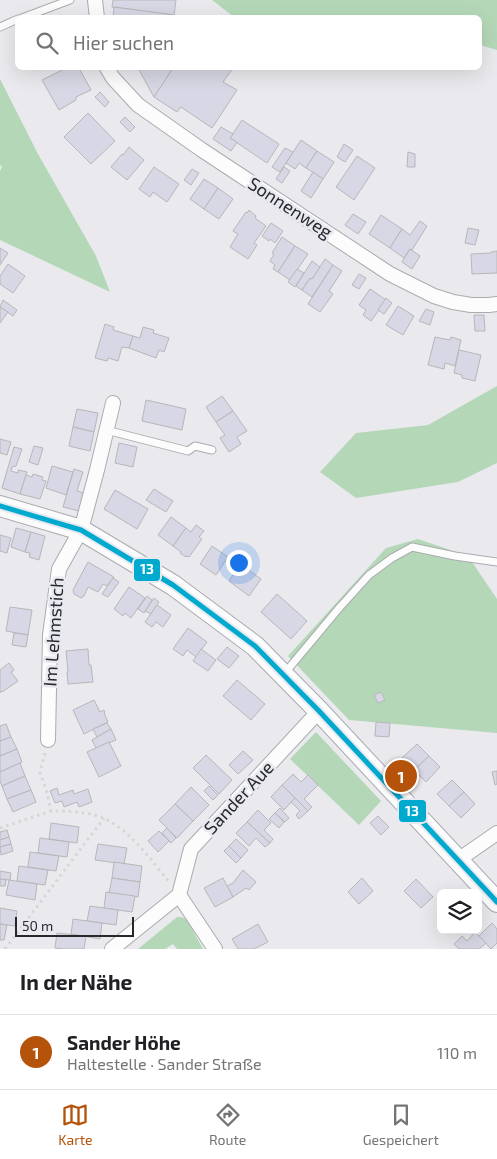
<!DOCTYPE html>
<html lang="de">
<head>
<meta charset="utf-8">
<style>
	body { margin:0; font-family:"Exo 2",sans-serif; background:#f2f2f2; color:#202124 }
	.controls { position:absolute; right:15px; bottom:15px; display:grid; overflow:hidden; border-radius:8px; box-shadow:0 5px 20px #0002 }
	.controls button { width:45px; height:45px; display:grid; place-items:center; padding:0; border:0; border-bottom:1px solid #e0e0e0; background:#fff; color:#202124; font:25px sans-serif }
	.scale { position:absolute; left:15px; bottom:12px; width:119px; box-sizing:border-box; padding-left:5px; border:2px solid #28282b; border-top:0; font-size:14px; line-height:18px; white-space:nowrap; color:#28282b; -webkit-text-stroke:4px #e8e9f0; paint-order:stroke }
	.you { position:absolute; left:238px; top:562px; width:18px; height:18px; margin:-12px; border:4px solid #fff; border-radius:50%; background:#1a73e8; box-shadow:0 0 0 8px #1a73e833 }
	.badge { display:grid; place-items:center; width:32px; height:32px; border-radius:50%; background:#b45309; color:#fff; font-size:16px; font-weight:700 }
	.pin { position:absolute; translate:-50% -50%; border:2px solid #fff; box-shadow:0 1px 5px #0006 }
	.list { margin:0; padding:0; list-style:none }
	h2 { display:flex; justify-content:space-between; align-items:center; height:65px; margin:0; padding:0 20px; font-size:21px }
	h2 small { font-size:16px; font-weight:400; color:#757577 }
	.list li { display:grid; grid-template-columns:32px 1fr auto; gap:15px; align-items:center; box-sizing:border-box; height:75px; padding:0 20px; border-top:1px solid #e0e0e0 }
	.list b { display:block; font-size:19px; white-space:nowrap }
	.list p { margin:0; font-size:16px; white-space:nowrap; color:#757577 }
	.list em { font-size:16px; font-style:normal; color:#757577 }
	.icon { flex:none; width:28px; height:28px; fill:none; stroke:currentColor; stroke-width:2; stroke-linecap:round; stroke-linejoin:round }
	.map { position:relative; flex:none; width:497px; height:949px; overflow:hidden }
	.search { position:absolute; background:#fff; box-shadow:0 5px 20px #0002; left:15px; right:15px; top:15px; height:55px; display:flex; align-items:center; gap:12px; box-sizing:border-box; padding:0 18px; border-radius:8px; color:#757577; font-size:19px }
	.sheet { height:140px; background:#fff }
	nav { display:flex; justify-content:space-around; align-items:center; box-sizing:border-box; height:70px; border-top:1px solid #e0e0e0; background:#fff; font-size:14px; color:#757577 }
	nav a { display:grid; justify-items:center; gap:2px }
	nav .on { color:#b45309 }
	.map>svg:first-child { display:block }
	.forest { fill:#b4d8b7 }
	.building { fill:#d7d7e5; stroke:#b7b7ba }
	.lines { fill:none; stroke-linecap:round; stroke-linejoin:round }
	.lane-casing { stroke:#aaabae; stroke-width:9 }
	.street-casing { stroke:#aaabae; stroke-width:16 }
	.secondary-casing { stroke:#aaabae; stroke-width:22 }
	.path { stroke:#d6d6d7; stroke-width:3; stroke-dasharray:2.5 4; stroke-linecap:butt }
	.lane { stroke:#fcfcfc; stroke-width:7 }
	.street { stroke:#fcfcfc; stroke-width:14 }
	.secondary { stroke:#fcfcfc; stroke-width:20 }
	.bus-1-casing { stroke:#e8e9f0; stroke-width:9 }
	.bus-1 { stroke:#00a9ce; stroke-width:5 }
	.labels { text-anchor:middle; stroke-width:5; stroke-linejoin:round; paint-order:stroke }
	.street-label { font-size:18px; fill:#28282b; stroke:#e8e9f0 }
	.line-badge { stroke:#e8e9f0; stroke-width:2 }
	.badge-label { font-size:14px; text-anchor:middle; font-weight:bold; fill:#fff }
</style>
</head>
<body>
<div class="map">
<svg width="497" height="949" viewBox="0 0 497 949">
	<rect width="100%" height="100%" fill="#eaeaee"/>
	<g class="forest">
		<polygon points="212,0 497,0 497,50 480,45 480,18 234,17"/>
		<polygon points="0,79 38,154 96,256 110,292 0,240 0,171 2,167 0,165"/>
		<polygon points="497,386 497,463 458,482 356,498 320,472 356,433 428,425"/>
		<polygon points="418,539 468,556 497,599 497,733 349,720 288,656 386,548"/>
		<polygon points="316,732 381,801 359,825 290,759"/>
		<polygon points="177,917 182,917 187,920 203,949 177,949 173,944 165,949 138,949"/>
	</g>
	<g class="building">
		<polygon points="113,0 176,0 174,15 112,7"/>
		<polygon points="114,7 174,15 174,18 113,18"/>
		<polygon points="66,68 79,68 91,90 76,97 76,100 59,110 42,80"/>
		<polygon points="138,68 173,68 154,97"/>
		<polygon points="173,68 233,68 223,82 237,90 212,128 181,107 177,112 154,97"/>
		<polygon points="100,92 109,102 105,107 95,97"/>
		<polygon points="88,113 115,141 91,164 64,137"/>
		<polygon points="125,117 135,127 130,132 120,122"/>
		<polygon points="242,120 279,144 267,163 230,138"/>
		<polygon points="221,127 233,134 230,138 237,142 231,151 213,139"/>
		<polygon points="301,140 317,151 306,168 299,163 295,169 286,163"/>
		<polygon points="344,144 353,150 345,162 337,157"/>
		<polygon points="129,147 144,160 127,180 111,167 122,154 123,155"/>
		<polygon points="285,148 293,152 280,172 272,167"/>
		<polygon points="317,151 334,162 323,179 306,168"/>
		<polygon points="408,152 415,154 415,167 407,167"/>
		<polygon points="357,156 375,168 354,200 336,187"/>
		<polygon points="154,167 179,184 167,202 153,192 150,197 139,189"/>
		<polygon points="284,167 290,171 282,183 276,179"/>
		<polygon points="192,169 199,173 191,185 184,180"/>
		<polygon points="313,172 323,179 311,198 301,191"/>
		<polygon points="204,179 218,188 204,209 190,199"/>
		<polygon points="218,188 233,199 219,219 204,209"/>
		<polygon points="249,210 256,216 255,218 266,226 254,243 257,245 248,259 230,247 238,234 233,231 246,212 247,213"/>
		<polygon points="353,214 366,222 358,234 345,225"/>
		<polygon points="381,215 402,229 390,248 369,234"/>
		<polygon points="420,221 427,226 412,250 410,249 404,258 390,248 402,229 410,235"/>
		<polygon points="271,223 283,231 275,243 270,239 269,241 262,236"/>
		<polygon points="468,228 479,230 475,245 465,243"/>
		<polygon points="282,237 295,246 278,272 273,269 275,265 270,261 274,254 272,253"/>
		<polygon points="295,246 308,254 290,280 278,272"/>
		<polygon points="0,248 8,253 0,265"/>
		<polygon points="410,249 420,256 412,269 402,262"/>
		<polygon points="497,251 497,273 472,274 471,254 491,253 491,252"/>
		<polygon points="325,259 333,265 312,297 302,290 310,278 312,279"/>
		<polygon points="312,261 320,267 312,279 310,278 302,290 296,286"/>
		<polygon points="8,264 25,276 13,293 0,284 0,276"/>
		<polygon points="333,265 342,271 329,291 333,294 320,312 308,304"/>
		<polygon points="297,269 304,273 295,287 288,282"/>
		<polygon points="359,274 366,278 359,289 352,285"/>
		<polygon points="370,289 386,300 371,321 363,315 366,310 359,305"/>
		<polygon points="386,298 392,303 384,314 378,310"/>
		<polygon points="3,300 17,310 13,316 0,307"/>
		<polygon points="398,306 414,316 403,335 386,325"/>
		<polygon points="0,307 8,312 0,323"/>
		<polygon points="426,309 434,312 430,325 419,321"/>
		<polygon points="474,315 484,315 485,331 475,331"/>
		<polygon points="105,324 114,327 113,330 133,336 129,348 122,347 118,361 108,358 107,361 95,358"/>
		<polygon points="143,327 154,330 153,333 169,338 164,352 159,350 156,358 129,348 133,336 140,338"/>
		<polygon points="435,337 450,340 451,337 461,340 455,366 445,363 444,369 428,365"/>
		<polygon points="459,350 481,355 475,381 462,378 462,375 454,373"/>
		<polygon points="222,396 233,411 216,422 206,407"/>
		<polygon points="146,400 186,409 182,430 142,421"/>
		<polygon points="77,409 98,413 94,432 73,427"/>
		<polygon points="233,411 247,431 237,437 241,444 229,452 220,438 225,435 216,422"/>
		<polygon points="73,427 94,432 90,451 69,446"/>
		<polygon points="0,439 11,442 7,455 0,453"/>
		<polygon points="119,443 137,447 133,467 115,463"/>
		<polygon points="34,446 43,448 38,465 29,462"/>
		<polygon points="14,447 22,449 16,466 12,467 11,471 18,473 18,470 27,472 20,494 2,488"/>
		<polygon points="52,466 73,472 66,495 46,488"/>
		<polygon points="74,469 83,472 77,491 84,493 79,511 63,507"/>
		<polygon points="33,474 43,477 42,480 46,481 40,499 20,494 26,475 32,477"/>
		<polygon points="154,489 173,501 166,512 146,500"/>
		<polygon points="115,490 148,509 137,529 104,509"/>
		<polygon points="171,517 186,528 173,546 158,535"/>
		<polygon points="196,525 204,531 199,537 202,539 189,557 187,556 186,557 180,553 181,552 173,546 186,528 191,532"/>
		<polygon points="16,528 31,532 25,552 11,547"/>
		<polygon points="31,532 45,536 39,560 29,557 30,553 25,552"/>
		<polygon points="0,535 11,538 7,553 0,551"/>
		<polygon points="212,546 228,557 216,575 200,564"/>
		<polygon points="88,562 114,577 107,586 103,584 98,592 88,587 84,596 81,598 74,594 73,590"/>
		<polygon points="240,564 261,579 249,596 229,581"/>
		<polygon points="113,578 119,582 108,597 102,594"/>
		<polygon points="129,587 145,598 131,618 125,613 123,616 114,609"/>
		<polygon points="277,594 307,621 291,639 261,612"/>
		<polygon points="147,596 152,600 144,613 138,609"/>
		<polygon points="154,598 159,602 151,614 145,611"/>
		<polygon points="157,605 171,615 163,627 156,622 152,627 145,622"/>
		<polygon points="10,607 32,610 28,635 6,631"/>
		<polygon points="188,628 207,642 196,657 187,650 183,656 173,649"/>
		<polygon points="14,633 28,635 26,647 12,645"/>
		<polygon points="227,647 239,656 229,668 217,659"/>
		<polygon points="88,649 89,665 91,665 93,682 68,684 67,672 68,672 66,651"/>
		<polygon points="201,649 216,660 208,671 193,661"/>
		<polygon points="9,663 14,670 11,672 18,681 2,692 1,691 0,693 0,670"/>
		<polygon points="237,680 265,704 251,720 223,696"/>
		<polygon points="381,692 385,700 378,703 374,695"/>
		<polygon points="94,700 100,712 104,710 105,712 104,713 108,722 84,734 73,710"/>
		<polygon points="376,722 390,723 389,737 375,736"/>
		<polygon points="107,723 111,729 97,737 93,729"/>
		<polygon points="6,724 11,737 0,741 0,726"/>
		<polygon points="111,729 116,740 96,748 92,740"/>
		<polygon points="11,737 17,749 0,756 0,741"/>
		<polygon points="109,742 121,766 99,777 87,752"/>
		<polygon points="417,744 429,756 414,770 402,758"/>
		<polygon points="17,749 22,762 0,772 0,756"/>
		<polygon points="243,751 253,760 238,774 229,765"/>
		<polygon points="206,755 232,780 219,794 193,768"/>
		<polygon points="429,756 440,767 426,782 414,770"/>
		<polygon points="20,763 25,776 2,786 0,781 0,772"/>
		<polygon points="497,771 497,784 495,785 492,772"/>
		<polygon points="293,774 301,782 308,775 318,785 304,799 312,807 308,811 282,785"/>
		<polygon points="25,776 31,790 7,799 2,786"/>
		<polygon points="452,780 464,792 449,806 437,794"/>
		<polygon points="282,785 295,798 284,810 271,797"/>
		<polygon points="209,786 218,795 213,800 204,791"/>
		<polygon points="191,787 209,805 193,821 175,804"/>
		<polygon points="57,788 59,795 73,790 74,794 88,789 92,802 79,807 77,802 64,807 62,801 55,803 50,791"/>
		<polygon points="31,790 36,802 13,812 7,799"/>
		<polygon points="464,792 475,804 461,818 449,806"/>
		<polygon points="295,798 308,811 299,819 296,815 300,811 291,802"/>
		<polygon points="175,804 193,821 177,838 159,820"/>
		<polygon points="280,808 289,818 285,822 275,813"/>
		<polygon points="258,810 271,823 264,830 273,839 270,843 247,822"/>
		<polygon points="275,813 284,822 279,828 269,819"/>
		<polygon points="378,816 389,827 381,835 370,823"/>
		<polygon points="247,822 270,843 265,847 256,838 249,846 236,833"/>
		<polygon points="51,823 79,827 77,843 49,839"/>
		<polygon points="167,828 176,838 171,843 162,833"/>
		<polygon points="7,830 9,837 0,840 0,832"/>
		<polygon points="159,831 169,841 158,852 148,841"/>
		<polygon points="9,837 11,844 0,847 0,840"/>
		<polygon points="40,838 69,842 67,857 38,853"/>
		<polygon points="236,839 248,850 241,858 229,846"/>
		<polygon points="11,844 13,851 1,855 0,847"/>
		<polygon points="98,844 127,848 124,864 95,860"/>
		<polygon points="229,846 241,858 236,863 224,851"/>
		<polygon points="30,852 59,856 56,871 28,867"/>
		<polygon points="114,862 142,866 140,882 112,878"/>
		<polygon points="19,866 48,870 45,885 17,881"/>
		<polygon points="243,870 256,882 249,890 246,888 233,897 227,886 233,883"/>
		<polygon points="0,871 11,873 10,880 0,879"/>
		<polygon points="112,878 140,882 138,897 109,893"/>
		<polygon points="223,878 233,897 215,907 204,888"/>
		<polygon points="362,878 373,891 359,904 348,892"/>
		<polygon points="0,879 6,880 5,886 0,886"/>
		<polygon points="416,879 433,897 421,908 404,891"/>
		<polygon points="9,880 37,884 35,900 6,895"/>
		<polygon points="106,892 135,896 132,912 104,908"/>
		<polygon points="90,906 118,910 116,925 87,921"/>
		<polygon points="0,908 17,911 15,926 0,924"/>
		<polygon points="73,919 102,923 100,939 71,934"/>
		<polygon points="492,923 497,929 497,943 491,949 479,936"/>
		<polygon points="0,924 7,925 4,940 0,940"/>
		<polygon points="258,924 268,942 254,949 238,949 232,939"/>
		<polygon points="475,932 486,943 479,949 459,949 454,944 462,936 467,941"/>
		<polygon points="57,933 86,936 84,949 64,949 55,948"/>
	</g>
	<g class="lines">
		<defs>
			<g id="lane">
				<polyline points="22,18 70,0"/>
				<polyline points="0,27 18,19"/>
				<polyline points="106,430 188,451 195,446 212,450"/>
				<polyline points="284,674 340,607 369,575 392,558 412,547 455,556 497,562"/>
			</g>
			<g id="street">
				<polyline points="95,0 97,18"/>
				<polyline points="107,68 113,78 138,105 202,150 390,274 434,296 453,302 471,305 489,305 497,304"/>
				<polyline points="48,740 50,635 59,569 81,530 97,470 113,403"/>
				<polyline points="458,860 497,833"/>
				<polyline points="179,895 191,849 319,711"/>
				<polyline points="112,949 179,895 215,949"/>
			</g>
			<polyline id="secondary" points="0,506 81,530 173,585 255,646 319,711 497,902"/>
		</defs>
		<use href="#lane" class="lane-casing"/>
		<use href="#street" class="street-casing"/>
		<use href="#secondary" class="secondary-casing"/>
		<g class="path">
			<path d="M45 753 40 772 47 793 51 811C69 811 88 811 105 819 130 830 152 861 169 882"/>
			<polyline points="0,828 51,811"/>
			<polyline points="5,949 104,818"/>
		</g>
		<use href="#lane" class="lane"/>
		<use href="#street" class="street"/>
		<use href="#secondary" class="secondary"/>
		<defs>
			<polyline id="bus-1" points="0,506 81,530 173,585 255,646 319,711 497,902"/>
		</defs>
		<use href="#bus-1" class="bus-1-casing"/>
		<use href="#bus-1" class="bus-1"/>
	</g>
	<g class="labels">
		<g class="street-label">
			<text transform="translate(290 208) rotate(33)" y="6">Sonnenweg</text>
			<text transform="translate(54 632) rotate(-86)" y="6">Im Lehmstich</text>
			<text transform="translate(239 798) rotate(-47)" y="6">Sander Aue</text>
		</g>
	</g>
	<g class="line-badge">
		<rect x="133" y="558" width="28" height="24" rx="5" fill="#00a9ce"/>
		<rect x="398" y="799" width="29" height="24" rx="5" fill="#00a9ce"/>
	</g>
	<g class="badge-label">
		<text x="147" y="574">13</text>
		<text x="412" y="816">13</text>
	</g>
</svg>
<div class="controls">
<button><svg class="icon" aria-label="layers" viewBox="0 0 24 24"><path d="M12 4l9 5-9 5-9-5zM3 14l9 5 9-5"/></svg></button>
</div>
<div class="scale">50 m</div>
<div class="you"></div>
<div class="pin badge" style="left:401px;top:776px">1</div>
<div class="search"><svg class="icon" aria-label="search" viewBox="0 0 24 24"><circle cx="10" cy="10" r="6"/><path d="M15 15l6 6"/></svg>Hier suchen</div>
</div>
<section class="sheet">
<h2>In der Nähe<small></small></h2>
<ul class="list">
<li><span class="badge">1</span><div><b>Sander Höhe</b><p>Haltestelle · Sander Straße</p></div><em>110 m</em></li>
</ul>
</section>
<nav>
<a class="on"><svg class="icon" aria-label="map" viewBox="0 0 24 24"><path d="M3 6l6-2 6 2 6-2v14l-6 2-6-2-6 2zM9 4v14M15 6v14"/></svg>Karte</a>
<a><svg class="icon" aria-label="directions" viewBox="0 0 24 24"><path d="M12 3l9 9-9 9-9-9zM9 14v-3h6M13 9l2 2-2 2"/></svg>Route</a>
<a><svg class="icon" aria-label="saved" viewBox="0 0 24 24"><path d="M7 4h10v16l-5-4-5 4z"/></svg>Gespeichert</a>
</nav>
</body>
</html>
